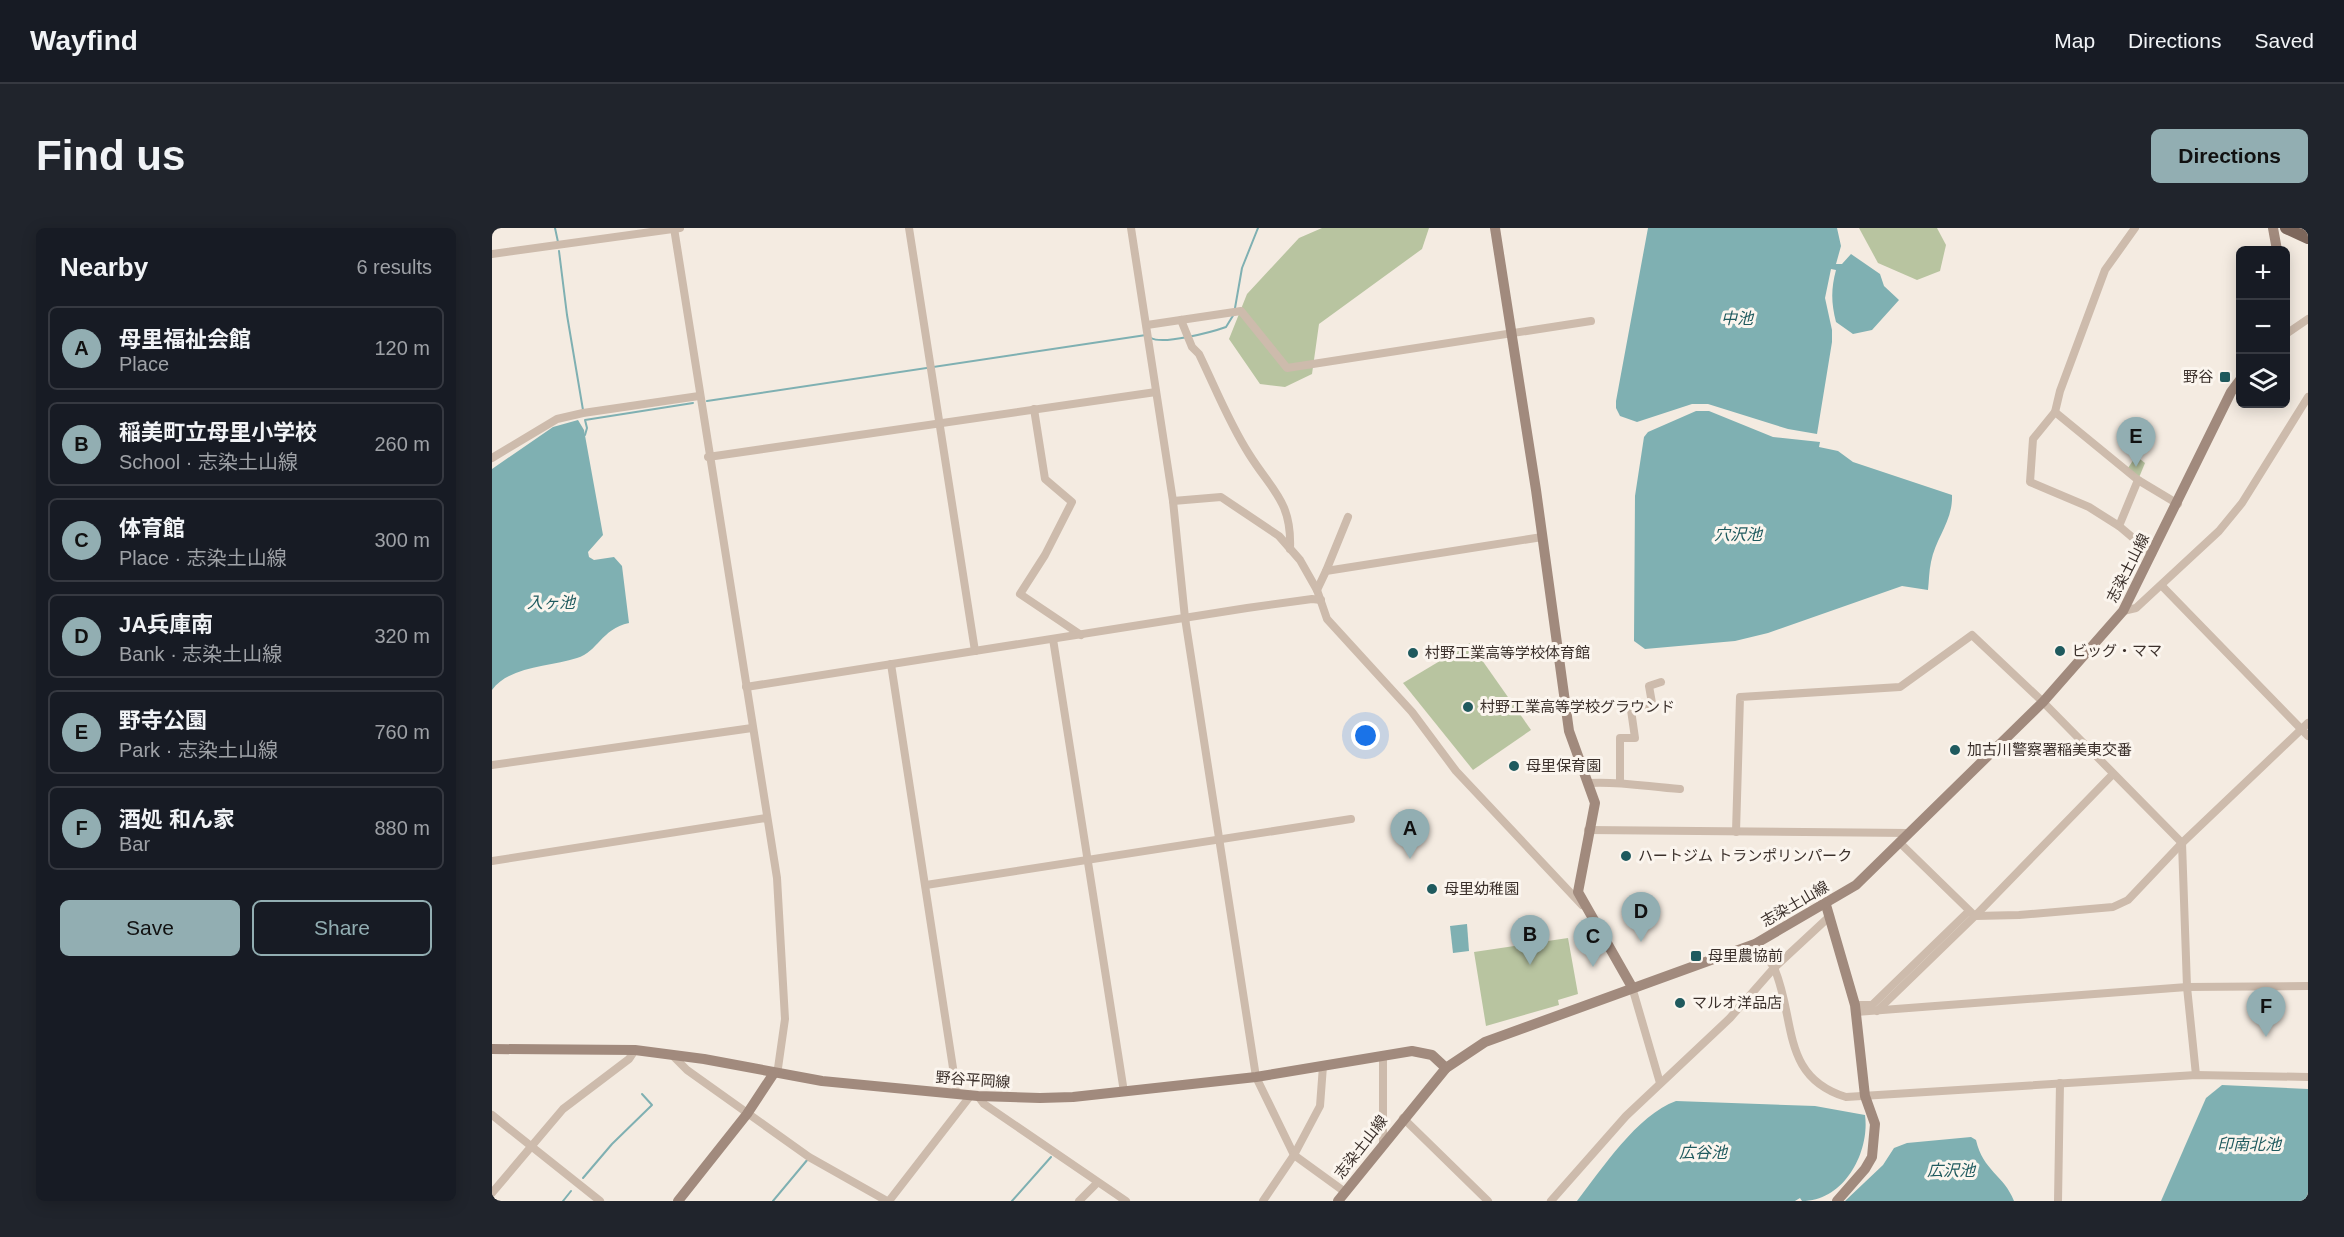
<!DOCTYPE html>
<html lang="en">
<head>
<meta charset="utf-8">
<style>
	body { margin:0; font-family:Arial,"Noto Sans JP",sans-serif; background:#20242c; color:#f1f3f6 }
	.controls { position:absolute; right:18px; top:18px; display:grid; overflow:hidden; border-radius:9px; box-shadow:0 3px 15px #0003 }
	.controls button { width:54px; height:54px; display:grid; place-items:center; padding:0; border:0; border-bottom:2px solid #363941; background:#171b24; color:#f1f3f6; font:30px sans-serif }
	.you { position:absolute; left:874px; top:508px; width:21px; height:21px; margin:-15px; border:4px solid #fff; border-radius:50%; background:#1a73e8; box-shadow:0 0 0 9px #1a73e833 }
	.badge { display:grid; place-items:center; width:39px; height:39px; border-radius:50%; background:#92aeb2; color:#111; font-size:20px; font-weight:700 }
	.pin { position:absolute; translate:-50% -50px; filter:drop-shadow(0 2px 3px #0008) }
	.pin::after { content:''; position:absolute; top:32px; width:21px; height:18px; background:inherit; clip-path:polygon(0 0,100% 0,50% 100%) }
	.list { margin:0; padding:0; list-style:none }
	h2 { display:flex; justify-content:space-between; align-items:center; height:78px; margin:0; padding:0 24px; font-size:26px }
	h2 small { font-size:20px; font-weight:400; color:#9ea1a6 }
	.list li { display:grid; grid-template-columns:39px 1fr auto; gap:18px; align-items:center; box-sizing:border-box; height:84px; margin:0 12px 12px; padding:0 12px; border:2px solid #363941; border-radius:9px }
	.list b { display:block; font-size:22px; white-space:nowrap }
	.list p { margin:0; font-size:20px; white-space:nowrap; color:#9ea1a6 }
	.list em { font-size:20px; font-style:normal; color:#9ea1a6 }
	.actions { display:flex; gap:12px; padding:18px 24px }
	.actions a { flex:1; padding:14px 0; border:2px solid #92aeb2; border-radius:9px; text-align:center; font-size:21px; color:#92aeb2 }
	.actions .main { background:#92aeb2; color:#111 }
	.icon { flex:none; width:33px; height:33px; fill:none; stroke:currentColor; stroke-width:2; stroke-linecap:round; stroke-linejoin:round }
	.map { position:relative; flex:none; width:1816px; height:973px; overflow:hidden; border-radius:9px }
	header { display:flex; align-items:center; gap:36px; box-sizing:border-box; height:84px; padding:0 30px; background:#171b24; border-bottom:2px solid #363941 }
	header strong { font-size:28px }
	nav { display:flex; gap:33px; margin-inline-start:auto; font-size:21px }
	.intro { display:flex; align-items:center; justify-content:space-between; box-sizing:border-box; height:144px; padding:0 36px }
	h1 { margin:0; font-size:42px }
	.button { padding:15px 27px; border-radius:9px; background:#92aeb2; color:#111; font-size:21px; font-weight:700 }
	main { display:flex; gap:36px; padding:0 36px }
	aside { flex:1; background:#171b24; border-radius:9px; box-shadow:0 3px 15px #0003 }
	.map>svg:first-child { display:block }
	.green { fill:#b8c4a0 }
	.water { fill:#7fb0b2 }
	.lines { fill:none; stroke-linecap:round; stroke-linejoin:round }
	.stream { stroke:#7fb0b2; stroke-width:2 }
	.street { stroke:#cdbbac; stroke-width:8 }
	.secondary { stroke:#a18a7d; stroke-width:10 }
	.primary { stroke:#7d675c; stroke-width:12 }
	.poi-dot { fill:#1f5a5e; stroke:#fbf5ee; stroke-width:2 }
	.labels { text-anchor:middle; stroke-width:6; stroke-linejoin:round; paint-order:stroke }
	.poi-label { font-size:15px; fill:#3b302b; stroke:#fbf5ee; text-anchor:start }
	.street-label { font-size:15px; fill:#3b302b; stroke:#fbf5ee }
	.water-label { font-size:16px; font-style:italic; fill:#1f5a5e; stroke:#fbf5ee }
</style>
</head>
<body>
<header>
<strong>Wayfind</strong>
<nav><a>Map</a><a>Directions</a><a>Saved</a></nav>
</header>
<div class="intro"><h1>Find us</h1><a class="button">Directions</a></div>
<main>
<aside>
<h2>Nearby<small>6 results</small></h2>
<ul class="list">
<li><span class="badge">A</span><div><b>母里福祉会館</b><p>Place</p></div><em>120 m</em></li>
<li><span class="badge">B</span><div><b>稲美町立母里小学校</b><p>School · 志染土山線</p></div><em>260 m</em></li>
<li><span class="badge">C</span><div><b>体育館</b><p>Place · 志染土山線</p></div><em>300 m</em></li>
<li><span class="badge">D</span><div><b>JA兵庫南</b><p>Bank · 志染土山線</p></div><em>320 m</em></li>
<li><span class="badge">E</span><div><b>野寺公園</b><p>Park · 志染土山線</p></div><em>760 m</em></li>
<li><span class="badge">F</span><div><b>酒処 和ん家</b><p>Bar</p></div><em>880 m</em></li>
</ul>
<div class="actions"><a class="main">Save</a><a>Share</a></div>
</aside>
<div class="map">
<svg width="1816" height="973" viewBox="0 0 1816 973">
	<rect width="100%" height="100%" fill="#f4ebe1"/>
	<g class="green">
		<polygon points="830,0 937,0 930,21 827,96 820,146 793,159 768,156 737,111 755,66 807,10"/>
		<polygon points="1367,0 1445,0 1454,17 1448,43 1425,52 1386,35"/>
		<polygon points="1644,228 1653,235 1646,252 1634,243"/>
		<polygon points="978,415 1039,502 981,542 911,455"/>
		<polygon points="1076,710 1086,766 1066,772 1067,777 994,798 982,724"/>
	</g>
	<g class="water">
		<path d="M1156 0H1345L1349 18 1344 36H1350L1359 26 1388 46 1392 58 1407 72 1380 102 1361 106 1344 94C1339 74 1339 61 1344 42L1339 41 1333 70 1340 102V114L1325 206 1296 201 1216 176H1200L1145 194 1128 188 1124 180V173Z"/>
		<path d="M1204 183H1217L1281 209 1328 214 1327 219 1346 223 1361 234 1460 267C1461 293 1444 309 1439 334 1437 343 1437 353 1436 362L1410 358 1276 405 1243 413 1153 421 1142 413 1143 268 1152 209 1156 204Z"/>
		<path d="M86 192 92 202 111 307 96 324 97 329 102 332 122 329 130 338 137 395C109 401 106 424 85 430 58 439 17 438 0 462V241L61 199Z"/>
		<polygon points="975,696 977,723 961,725 958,698"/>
		<polygon points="1730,857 1816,861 1816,973 1669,973 1714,870"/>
		<path d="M1184 873 1323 878 1373 887C1378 923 1353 973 1310 973L1308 970 1303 973H1085C1110 941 1145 887 1184 873Z"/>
		<path d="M1479 909 1484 912C1491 943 1512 947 1522 973H1353L1391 937 1402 920 1415 915Z"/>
	</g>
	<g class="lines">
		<g class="stream">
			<polyline points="63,0 66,14"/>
			<polyline points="67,23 75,87 91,182"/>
			<polyline points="743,80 750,40 766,0"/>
			<path d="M659 110C671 117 720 104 734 99L742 86"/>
			<polyline points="215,173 654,107"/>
			<polyline points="93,207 95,200 93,192 201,175"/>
			<polyline points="91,950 120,916 160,877 150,866"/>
			<polyline points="71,973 79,963"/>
			<polyline points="281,973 316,931"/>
			<polyline points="520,973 559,929"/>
		</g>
		<g class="street">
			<polyline points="182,0 285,650 293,791 286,840 282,845"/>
			<polyline points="417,0 483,423"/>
			<polyline points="639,0 681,273 693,390 764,849 802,927 853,964"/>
			<polyline points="0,26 188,0"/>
			<path d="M689 92 700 119 707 126C723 159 737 195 757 226 780 263 800 273 798 321"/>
			<polyline points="655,97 749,83 795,140 1099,93"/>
			<polyline points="1794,106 1816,91"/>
			<polyline points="542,181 553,251 580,274 553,327 528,366 589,407"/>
			<polyline points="1563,184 1646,252 1686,276"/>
			<polyline points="216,229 664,164"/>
			<polyline points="0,230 65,191 91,185 207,168"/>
			<polyline points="1646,252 1627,298 1660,326"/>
			<polyline points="681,273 729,269 787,308 808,332 825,362 835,391 920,484 964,543 1090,677"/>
			<polyline points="1627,298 1597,279 1538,254 1541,211 1563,184 1568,163 1613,42 1643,0"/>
			<polyline points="834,343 856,289"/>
			<polyline points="1670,358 1816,508"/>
			<polyline points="825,362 834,343 1050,309"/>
			<polyline points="1631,383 1644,380 1727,303 1750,275 1816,169"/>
			<polyline points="561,411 632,864"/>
			<polyline points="399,436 465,866"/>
			<polyline points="254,459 755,380 820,371 829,372"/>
			<polyline points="0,537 260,500"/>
			<polyline points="1128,553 1128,510 1143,510 1139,482 1160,475 1157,458 1169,454"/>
			<path d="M1097 555C1128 553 1157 559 1188 561"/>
			<polyline points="1096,602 1417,605"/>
			<polyline points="1244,604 1248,469 1408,459 1480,407 1551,474 1690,615 1695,759 1704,847"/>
			<polyline points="1407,614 1483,688 1527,687 1621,679 1636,672 1690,615 1816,495"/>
			<polyline points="0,633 274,590"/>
			<polyline points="434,657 859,591"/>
			<path d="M1263 716C1270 724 1279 733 1283 742 1304 793 1289 849 1354 869L1704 847 1816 849"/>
			<polyline points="1140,759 1168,855"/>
			<polyline points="1363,777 1380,777 1477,683"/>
			<polyline points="1385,783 1483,688 1621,546"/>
			<polyline points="1364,784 1695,759 1816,758"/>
			<polyline points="180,827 195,842 317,929 395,973"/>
			<polyline points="891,828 891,915"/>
			<polyline points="486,868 492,876 634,973"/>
			<polyline points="0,887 108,973"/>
			<polyline points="911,890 996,973"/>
			<polyline points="0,965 71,881 137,831 143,822"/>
			<polyline points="397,973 479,867"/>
			<polyline points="587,973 605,955"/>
			<polyline points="771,973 802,927 828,878 831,838"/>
			<polyline points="1059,973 1134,888 1238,790 1282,740 1338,688"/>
			<polyline points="1566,973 1568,855"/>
		</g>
		<g class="secondary">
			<polyline points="1003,0 1044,262 1077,503 1103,575 1086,664 1140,759"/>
			<polyline points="1781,0 1785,22"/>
			<polyline points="1334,677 1363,777 1373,868 1383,896 1380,929 1373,941 1345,973"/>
			<polyline points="0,821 143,822 212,831 330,853 486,868 548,870 581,869 764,849 920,823 940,827 954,840"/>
			<polyline points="186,973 255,886 282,845"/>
			<polyline points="846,973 954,840 993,814 1263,716 1364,657 1551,474 1631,383 1739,164 1748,152"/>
		</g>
		<polyline class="primary" points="1794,0 1816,10"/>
	</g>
	<g class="poi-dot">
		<rect x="1727" y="143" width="12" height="12" rx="3"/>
		<circle cx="1568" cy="423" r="6"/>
		<circle cx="921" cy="425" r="6"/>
		<circle cx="976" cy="479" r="6"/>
		<circle cx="1463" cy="522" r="6"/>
		<circle cx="1022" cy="538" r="6"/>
		<circle cx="1134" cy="628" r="6"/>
		<circle cx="940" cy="661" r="6"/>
		<rect x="1198" y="722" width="12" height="12" rx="3"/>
		<circle cx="1188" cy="775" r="6"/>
	</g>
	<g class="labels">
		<g class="poi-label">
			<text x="1721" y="154" text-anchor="end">野谷</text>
			<text x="1580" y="428">ビッグ・ママ</text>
			<text x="933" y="430">村野工業高等学校体育館</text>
			<text x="988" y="484">村野工業高等学校グラウンド</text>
			<text x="1475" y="527">加古川警察署稲美東交番</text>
			<text x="1034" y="543">母里保育園</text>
			<text x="1146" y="633">ハートジム トランポリンパーク</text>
			<text x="952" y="666">母里幼稚園</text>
			<text x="1216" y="733">母里農協前</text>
			<text x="1200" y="780">マルオ洋品店</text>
		</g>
		<g class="street-label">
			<text transform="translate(1636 340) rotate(-63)" y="5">志染土山線</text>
			<text transform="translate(1303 676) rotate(-30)" y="5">志染土山線</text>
			<text transform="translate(481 852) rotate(4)" y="5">野谷平岡線</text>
			<text transform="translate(869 919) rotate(-52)" y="5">志染土山線</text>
		</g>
		<g class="water-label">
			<text x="1245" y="96">中池</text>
			<text x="1246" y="312">穴沢池</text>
			<text x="59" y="380">入ヶ池</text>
			<text x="1757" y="922">印南北池</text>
			<text x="1211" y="930">広谷池</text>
			<text x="1459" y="948">広沢池</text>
		</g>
	</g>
</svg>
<div class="controls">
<button>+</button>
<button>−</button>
<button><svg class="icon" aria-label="layers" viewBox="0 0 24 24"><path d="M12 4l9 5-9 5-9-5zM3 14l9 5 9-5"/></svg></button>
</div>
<div class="you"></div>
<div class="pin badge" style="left:918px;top:631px">A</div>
<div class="pin badge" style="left:1038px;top:737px">B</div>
<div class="pin badge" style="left:1101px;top:739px">C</div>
<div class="pin badge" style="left:1149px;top:714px">D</div>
<div class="pin badge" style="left:1644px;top:239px">E</div>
<div class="pin badge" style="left:1774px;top:809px">F</div>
</div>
</main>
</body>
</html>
